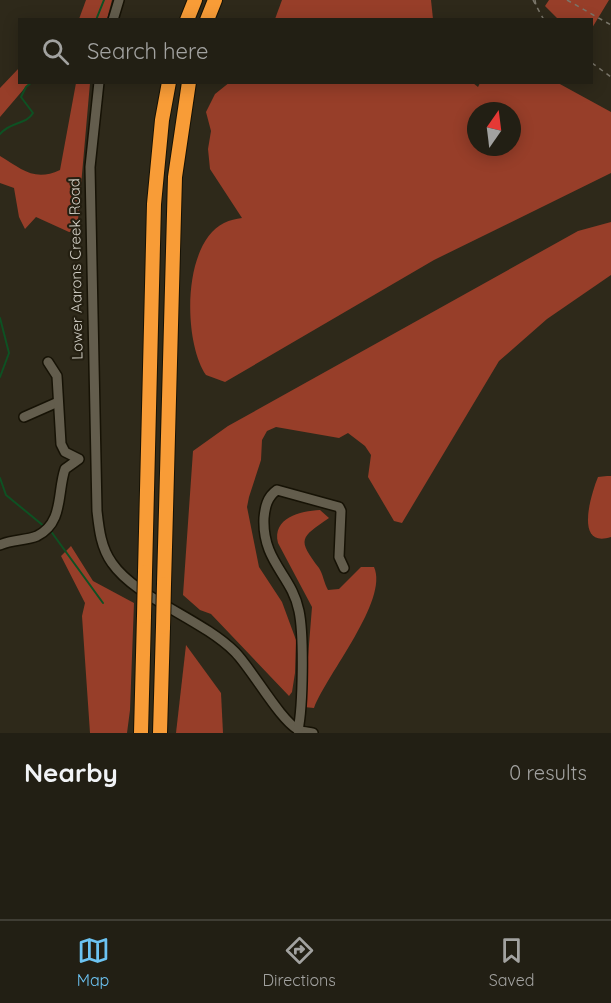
<!DOCTYPE html>
<html lang="en">
<head>
<meta charset="utf-8">
<style>
	body { margin:0; font-family:Quicksand,sans-serif; background:#2a271d; color:#f1f3f6 }
	.compass { position:absolute; left:467px; top:102px; width:54px; height:54px; border-radius:50%; background:#221f14; box-shadow:0 3px 15px #0003; rotate:14deg }
	.list { margin:0; padding:0; list-style:none }
	h2 { display:flex; justify-content:space-between; align-items:center; height:78px; margin:0; padding:0 24px; font-size:26px }
	h2 small { font-size:20px; font-weight:400; color:#a2a2a0 }
	.icon { flex:none; width:33px; height:33px; fill:none; stroke:currentColor; stroke-width:2; stroke-linecap:round; stroke-linejoin:round }
	.map { position:relative; flex:none; width:611px; height:733px; overflow:hidden }
	.search { position:absolute; background:#221f14; box-shadow:0 3px 15px #0003; left:18px; right:18px; top:18px; height:66px; display:flex; align-items:center; gap:15px; box-sizing:border-box; padding:0 21px; border-radius:0px; color:#a2a2a0; font-size:22px }
	.sheet { height:186px; background:#221f14 }
	nav { display:flex; justify-content:space-around; align-items:center; box-sizing:border-box; height:84px; border-top:2px solid #3f3d34; background:#221f14; font-size:16px; color:#a2a2a0 }
	nav a { display:grid; justify-items:center; gap:3px }
	nav .on { color:#6cc3f2 }
	.map>svg:first-child { display:block }
	.forest { fill:#973e29; fill-rule:evenodd }
	.lines { fill:none; stroke-linecap:round; stroke-linejoin:round }
	.stream { stroke:#0e5123; stroke-width:2 }
	.minor-casing { stroke:#161205; stroke-width:12 }
	.highway-casing { stroke:#161205; stroke-width:16 }
	.path { stroke:#7a766a; stroke-width:1.5; stroke-dasharray:4.5 4.5; stroke-linecap:butt }
	.minor { stroke:#635d4d; stroke-width:9 }
	.highway { stroke:#f89c37; stroke-width:14 }
	.highway-bridge-casing { stroke:#161205; stroke-width:16; stroke-linecap:butt }
	.highway-bridge { stroke:#f89c37; stroke-width:14 }
	.labels { text-anchor:middle; stroke-width:4.5; stroke-linejoin:round; paint-order:stroke }
	.street-label { font-size:15px; fill:#d4d1c8; stroke:#241f11 }
</style>
</head>
<body>
<div class="map">
<svg width="611" height="733" viewBox="0 0 611 733">
	<rect width="100%" height="100%" fill="#2e291a"/>
	<g class="forest">
		<polygon points="86,0 112,0 107,19 79,19"/>
		<polygon points="282,0 431,0 433,19 275,19"/>
		<polygon points="549,0 609,0 592,28 592,20 558,19 545,6"/>
		<polygon points="19,68 20,82 29,83 0,117 0,88"/>
		<path d="M76 83H90L77 231 69 232 36 217 25 229 19 217 14 188 0 183V156C22 169 34 182 60 170Z"/>
		<path d="M473 83 478 87 480 83H558L611 112V173L434 260 225 382 206 375C183 341 182 244 224 223 230 220 236 219 242 218L210 169 208 149 211 131 206 112 215 94 230 82ZM476 111H512V147H476Z"/>
		<polygon points="611,222 611,275 547,319 499,361 402,523 394,521 368,477 371,455 365,446 348,433 339,438 276,427 267,431 262,440 261,460 249,497 247,507 259,567 282,602 296,640 295,673 292,692 289,696 211,614 200,610 183,595 193,451 228,426 578,231"/>
		<path d="M607 476H611V537C574 549 591 494 598 477Z"/>
		<path d="M320 510 329 518C300 538 297 539 319 568 323 574 324 583 328 590L339 589 361 567H374C389 600 327 674 314 708L304 707 312 607 278 543C272 518 300 511 320 510Z"/>
		<polygon points="71,546 93,581 134,603 130,710 127,733 90,733 82,616 85,603 61,556"/>
		<polygon points="186,645 221,693 223,733 176,733"/>
	</g>
	<g class="lines">
		<g class="stream">
			<polyline points="96,20 104,0"/>
			<path d="M0 134C11 121 26 125 33 113L21 97 26 87 32 82"/>
			<polyline points="0,318 9,353 0,377"/>
			<polyline points="0,478 6,495 45,527"/>
			<polyline points="50,530 103,603"/>
		</g>
		<defs>
			<g id="minor">
				<polyline points="113,20 119,0"/>
				<path d="M99 82 90 167 97 511C99 529 101 548 112 563 136 598 202 619 235 652 252 669 281 722 299 730 303 732 309 732 313 733"/>
				<polyline points="24,417 58,402"/>
				<path d="M0 545C12 539 25 541 37 536 64 523 57 492 65 469L79 459 65 452 61 444 57 376 48 362"/>
				<path d="M298 730C303 706 304 635 299 611 292 575 262 562 264 518 265 507 267 497 277 490L339 507 341 511 339 557 344 568"/>
			</g>
			<g id="highway">
				<polyline points="187,20 195,0"/>
				<polyline points="207,20 215,0"/>
				<polyline points="145,572 154,204 162,120 169,82"/>
				<polyline points="164,584 175,177 189,82"/>
				<polyline points="141,733 144,616"/>
				<polyline points="160,733 163,627"/>
			</g>
		</defs>
		<use href="#minor" class="minor-casing"/>
		<use href="#highway" class="highway-casing"/>
		<g class="path">
			<polyline points="533,0 544,20"/>
			<polyline points="535,0 536,6"/>
			<polyline points="567,0 611,25"/>
			<polyline points="592,63 611,77"/>
		</g>
		<use href="#minor" class="minor"/>
		<use href="#highway" class="highway"/>
		<defs>
			<g id="highway-bridge">
				<polyline points="144,616 145,572"/>
				<polyline points="163,627 164,584"/>
			</g>
		</defs>
		<use href="#highway-bridge" class="highway-bridge-casing"/>
		<use href="#highway-bridge" class="highway-bridge"/>
	</g>
	<g class="labels">
		<g class="street-label">
			<text transform="translate(76 269) rotate(-91)" y="5">Lower Aarons Creek Road</text>
		</g>
	</g>
</svg>
<svg class="compass" viewBox="-18 -18 36 36"><path d="M0-13l5 13h-10z" fill="#e53935"/><path d="M0 13l5-13h-10z" fill="#a2a2a0"/></svg>
<div class="search"><svg class="icon" aria-label="search" viewBox="0 0 24 24"><circle cx="10" cy="10" r="6"/><path d="M15 15l6 6"/></svg>Search here</div>
</div>
<section class="sheet">
<h2>Nearby<small>0 results</small></h2>
<ul class="list">
</ul>
</section>
<nav>
<a class="on"><svg class="icon" aria-label="map" viewBox="0 0 24 24"><path d="M3 6l6-2 6 2 6-2v14l-6 2-6-2-6 2zM9 4v14M15 6v14"/></svg>Map</a>
<a><svg class="icon" aria-label="directions" viewBox="0 0 24 24"><path d="M12 3l9 9-9 9-9-9zM9 14v-3h6M13 9l2 2-2 2"/></svg>Directions</a>
<a><svg class="icon" aria-label="saved" viewBox="0 0 24 24"><path d="M7 4h10v16l-5-4-5 4z"/></svg>Saved</a>
</nav>
</body>
</html>
